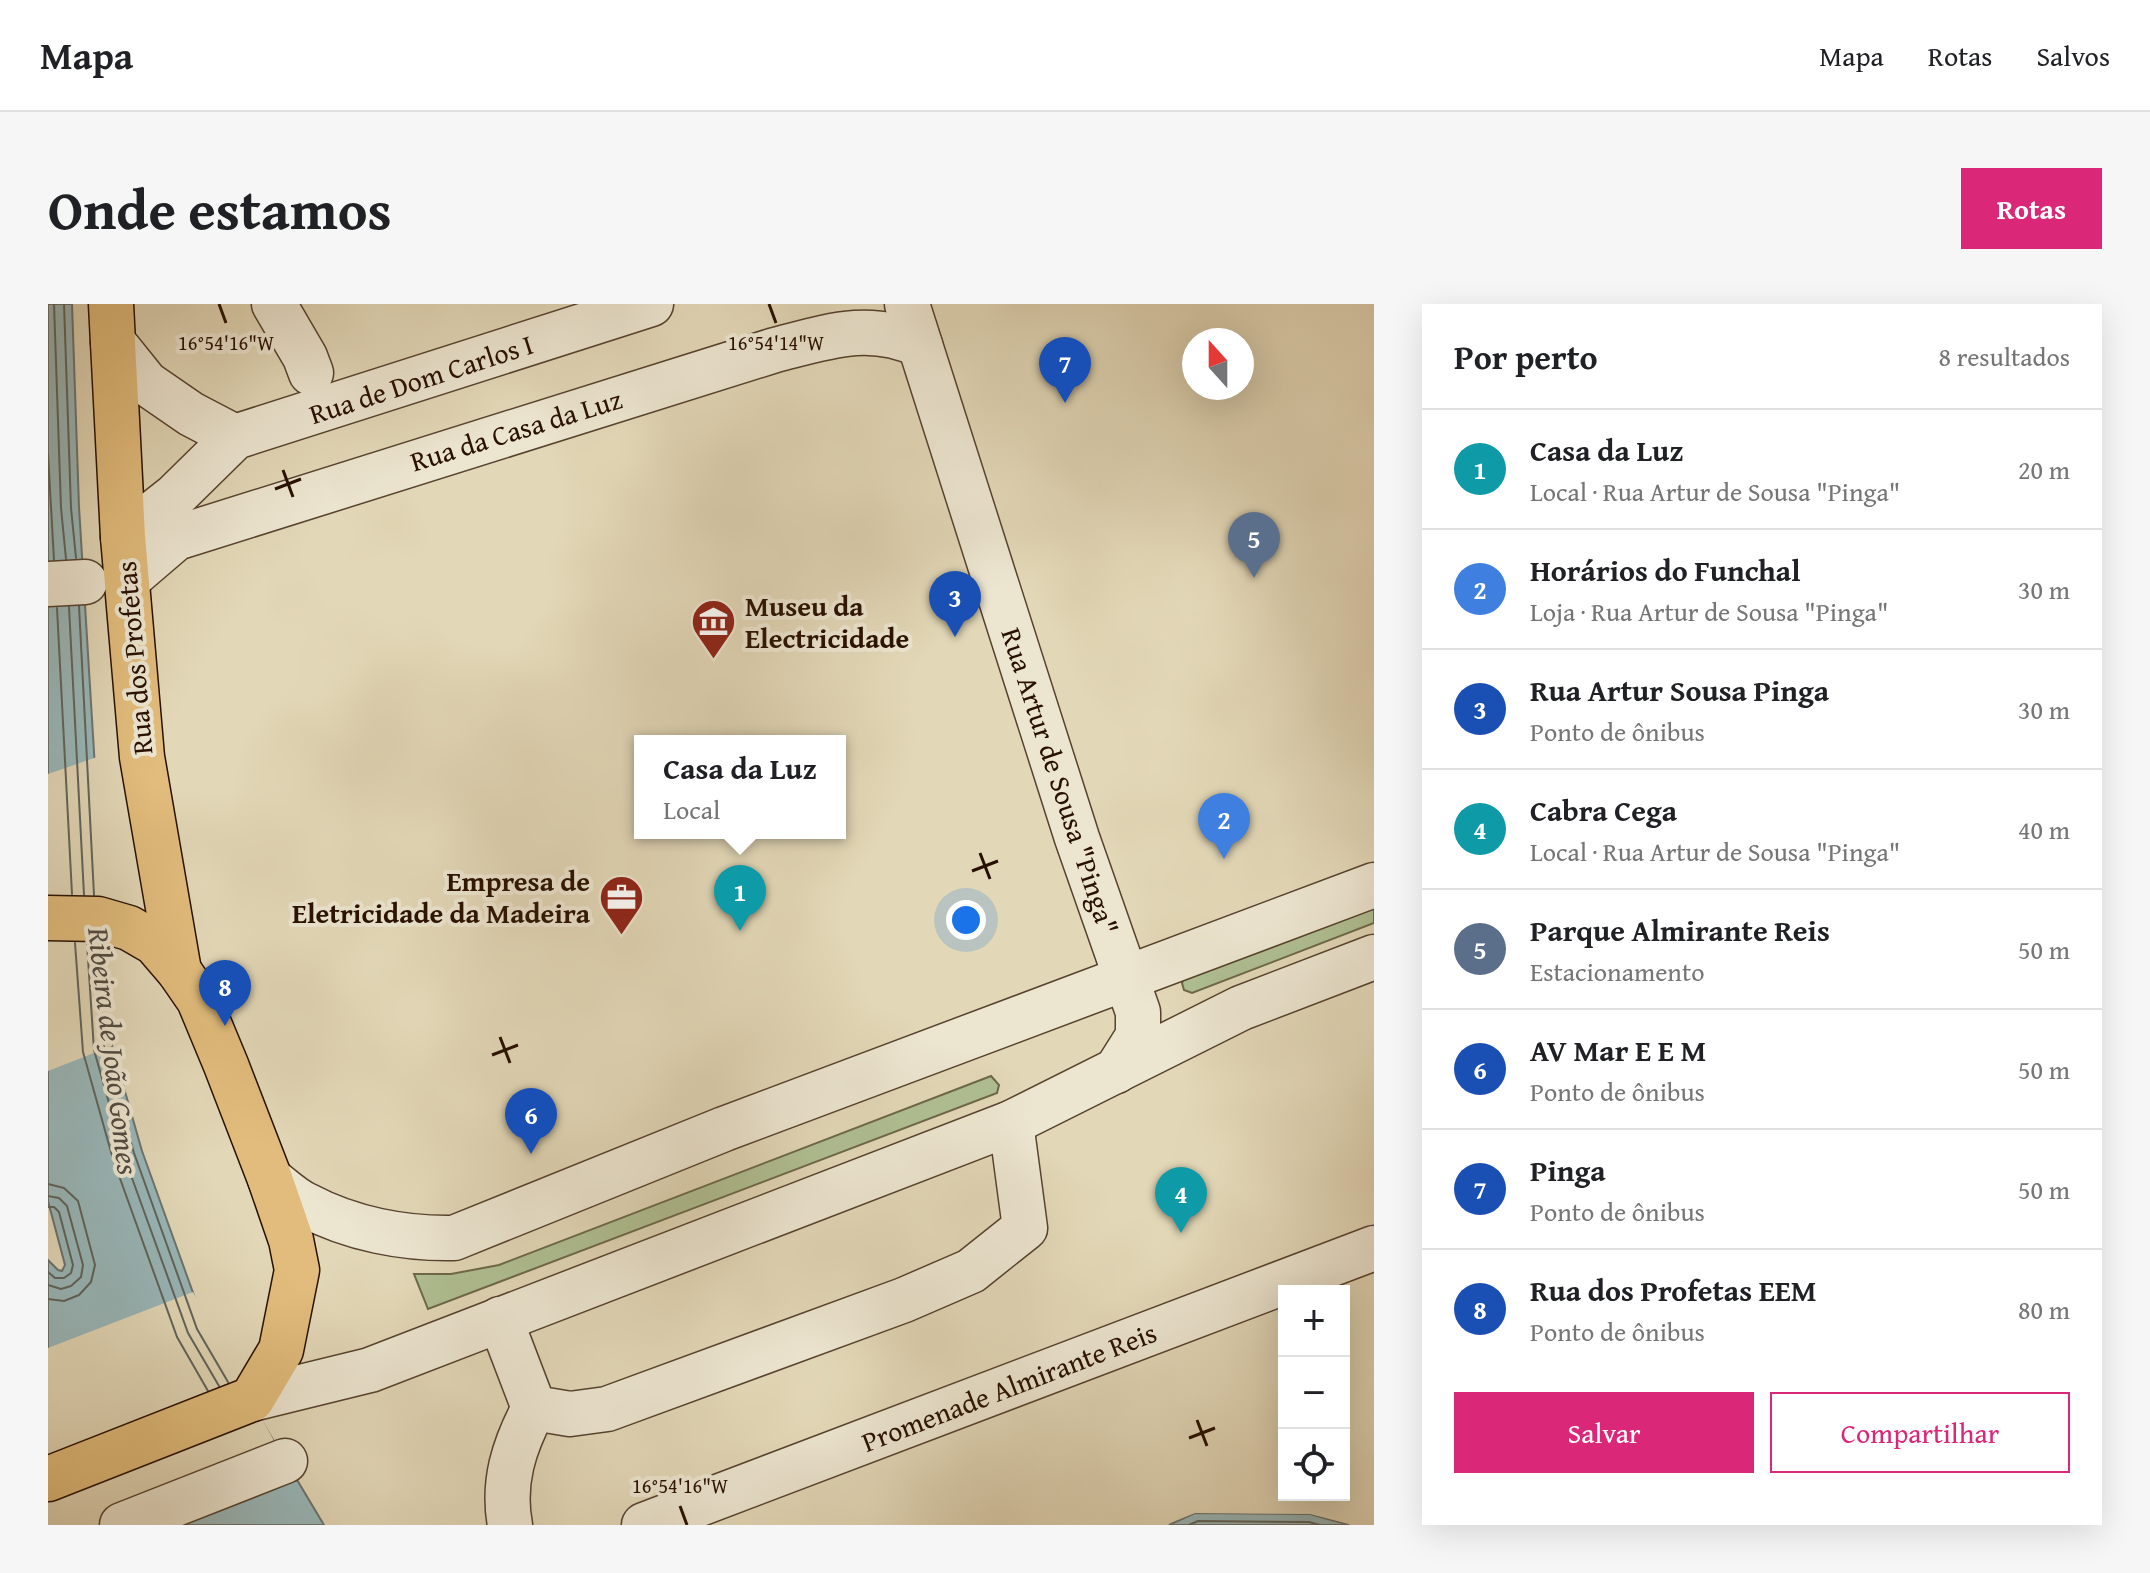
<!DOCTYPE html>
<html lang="pt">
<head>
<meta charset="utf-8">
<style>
	body { margin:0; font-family:"Gentium Book Plus",serif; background:#f6f6f6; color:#202124 }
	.controls { position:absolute; right:24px; bottom:24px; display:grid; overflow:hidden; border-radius:0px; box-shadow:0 8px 32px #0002 }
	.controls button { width:72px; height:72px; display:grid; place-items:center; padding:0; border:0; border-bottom:2px solid #e0e0e0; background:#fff; color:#202124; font:40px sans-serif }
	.compass { position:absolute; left:1134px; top:24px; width:72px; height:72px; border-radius:50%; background:#fff; box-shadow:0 8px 32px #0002; rotate:339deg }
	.you { position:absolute; left:918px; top:616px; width:28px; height:28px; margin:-20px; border:6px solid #fff; border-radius:50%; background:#1a73e8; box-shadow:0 0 0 12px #1a73e833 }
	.badge { display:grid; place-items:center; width:52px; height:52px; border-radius:50%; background:#db2777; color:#fff; font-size:26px; font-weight:700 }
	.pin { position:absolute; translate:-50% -66px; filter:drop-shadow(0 2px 4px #0008) }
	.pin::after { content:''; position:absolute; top:42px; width:28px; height:24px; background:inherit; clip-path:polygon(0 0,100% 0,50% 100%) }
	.popup { position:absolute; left:586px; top:431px; width:212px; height:104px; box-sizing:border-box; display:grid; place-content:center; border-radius:0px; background:#fff; filter:drop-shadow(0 2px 6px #0005); font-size:26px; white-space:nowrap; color:#757577 }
	.popup b { font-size:30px; color:#202124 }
	.popup::after { content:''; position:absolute; left:50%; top:100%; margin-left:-16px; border:16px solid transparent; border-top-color:#fff }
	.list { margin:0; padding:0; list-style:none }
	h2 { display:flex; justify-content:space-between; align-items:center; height:104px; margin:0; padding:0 32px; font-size:34px }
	h2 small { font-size:26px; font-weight:400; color:#757577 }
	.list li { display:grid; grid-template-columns:52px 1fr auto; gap:24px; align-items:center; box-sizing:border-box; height:120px; padding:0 32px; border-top:2px solid #e0e0e0 }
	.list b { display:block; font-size:30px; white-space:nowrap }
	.list p { margin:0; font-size:26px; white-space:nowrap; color:#757577 }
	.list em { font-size:26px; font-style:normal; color:#757577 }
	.actions { display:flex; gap:16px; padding:24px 32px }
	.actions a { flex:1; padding:18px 0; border:2px solid #db2777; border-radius:0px; text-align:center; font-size:28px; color:#db2777 }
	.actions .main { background:#db2777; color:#fff }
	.icon { flex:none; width:44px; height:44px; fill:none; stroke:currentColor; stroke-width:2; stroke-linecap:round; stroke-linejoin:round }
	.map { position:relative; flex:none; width:1326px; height:1221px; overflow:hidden; border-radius:0px }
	header { display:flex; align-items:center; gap:48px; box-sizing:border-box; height:112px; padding:0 40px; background:#fff; border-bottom:2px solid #e0e0e0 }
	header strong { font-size:38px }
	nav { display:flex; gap:44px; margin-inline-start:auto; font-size:28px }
	.intro { display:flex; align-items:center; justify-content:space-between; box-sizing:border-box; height:192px; padding:0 48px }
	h1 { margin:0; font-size:56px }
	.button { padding:20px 36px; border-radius:0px; background:#db2777; color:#fff; font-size:28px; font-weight:700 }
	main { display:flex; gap:48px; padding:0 48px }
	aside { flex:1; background:#fff; border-radius:0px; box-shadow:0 8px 32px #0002 }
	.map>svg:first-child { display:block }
	.green { fill:#afbf92; stroke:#6c6849; stroke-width:2 }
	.water { fill:#99b7b9; stroke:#6c746f; stroke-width:2 }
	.pier { fill:#e2d7b7 }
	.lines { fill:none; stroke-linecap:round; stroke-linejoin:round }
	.shore { stroke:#60645c; stroke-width:2 }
	.minor-casing { stroke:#56422e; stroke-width:47 }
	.major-casing { stroke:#281000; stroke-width:47 }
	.minor { stroke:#ece5d0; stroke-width:44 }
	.major { stroke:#e1bc7c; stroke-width:44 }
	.ticks { fill:none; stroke:#281000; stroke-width:3 }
	.labels { text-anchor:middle; stroke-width:8; stroke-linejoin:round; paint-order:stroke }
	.street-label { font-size:28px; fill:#281000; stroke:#ece5d0 }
	.poi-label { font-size:28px; font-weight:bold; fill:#281000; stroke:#ece5d0; text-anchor:start }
	.water-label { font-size:30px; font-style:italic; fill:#504a41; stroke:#ece5d0 }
	.ticks-label { font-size:20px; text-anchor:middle; fill:#281000; stroke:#ece5d0; stroke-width:8; stroke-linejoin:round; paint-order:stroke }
</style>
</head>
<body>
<header>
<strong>Mapa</strong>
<nav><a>Mapa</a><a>Rotas</a><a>Salvos</a></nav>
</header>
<div class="intro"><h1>Onde estamos</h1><a class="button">Rotas</a></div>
<main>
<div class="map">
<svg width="1326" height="1221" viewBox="0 0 1326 1221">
	<rect width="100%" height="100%" fill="#e2d7b7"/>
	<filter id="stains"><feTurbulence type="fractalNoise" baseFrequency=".0025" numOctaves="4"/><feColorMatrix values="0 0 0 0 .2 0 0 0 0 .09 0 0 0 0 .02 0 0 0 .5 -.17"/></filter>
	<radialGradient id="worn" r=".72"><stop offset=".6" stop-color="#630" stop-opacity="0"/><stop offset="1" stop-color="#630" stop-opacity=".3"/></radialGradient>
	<g class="green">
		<polygon points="1326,600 1326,619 1144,689 1136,686 1134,679 1137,672"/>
		<polygon points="943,772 951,781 949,789 380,1005 366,970 403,970 451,961"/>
	</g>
	<g class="water">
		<polygon points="0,0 24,0 31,203 64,742 94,847 157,1022 276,1221 0,1221 0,956 10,966 14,967 17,961 0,897"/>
		<polygon points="1147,1209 1262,1210 1301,1221 1121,1221"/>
	</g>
	<g class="pier">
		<polygon points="49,453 67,721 64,742 0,767 0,470"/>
		<polygon points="145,988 237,1157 117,1221 0,1221 0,1044"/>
		<polygon points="1147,1205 1263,1206 1303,1217 1305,1221 1262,1210 1147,1209 1117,1221 1119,1218"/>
	</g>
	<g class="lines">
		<g class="shore">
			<polyline points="6,0 13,204 18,255"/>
			<polyline points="16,0 23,204 28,254"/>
			<polyline points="0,150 6,256"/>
			<polyline points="31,302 46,591"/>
			<polyline points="21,303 36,591"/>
			<polyline points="9,304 24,590"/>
			<polyline points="27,639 35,748 65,855 129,1033 160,1087"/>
			<polyline points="39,639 46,746 76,852 140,1029 171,1082"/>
			<polyline points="49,640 56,744 86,849 149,1025 180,1078"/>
			<polyline points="0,880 16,884 30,897 47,961 43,978 31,991 16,997 0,995"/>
			<polyline points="0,892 11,894 19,902 35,961 33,973 23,982 13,985 0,981"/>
			<polyline points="0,903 6,903 11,908 25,961 23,969 16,974 7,974 0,968"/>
			<polyline points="1141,1221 1150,1217 1261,1218 1272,1221"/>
		</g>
		<defs>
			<g id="minor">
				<polyline points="226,0 257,53 263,69"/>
				<polyline points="859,0 1029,534 1090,708 1090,732 1068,767"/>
				<polyline points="65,38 98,79 143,110 187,133"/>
				<polyline points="75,233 127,192 187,133 603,0"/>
				<path d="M79 276 128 234 727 46C778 33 821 17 872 41"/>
				<polyline points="0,280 37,278"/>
				<path d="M222 875C234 884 245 895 258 901 303 925 356 935 406 934L676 825 1326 581"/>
				<polyline points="452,1015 486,1104 522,1110 559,1105 856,996 923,967 977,924 963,819"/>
				<polyline points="204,1095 322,1066 963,819 1193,704 1326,653"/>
				<polyline points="74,1221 237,1157"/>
				<path d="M462 1221C454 1178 466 1142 486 1104"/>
				<polyline points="596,1221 1326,944"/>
			</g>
			<g id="major">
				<polyline points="63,0 75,233 94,453 131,667"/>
				<polyline points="0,614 50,615 81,624 107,639 131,667 151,696 178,761 222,875 243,936 249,966 233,1046 204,1095 0,1175"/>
			</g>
		</defs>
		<use href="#minor" class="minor-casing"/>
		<use href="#major" class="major-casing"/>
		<use href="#minor" class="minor"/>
		<use href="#major" class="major"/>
	</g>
	<path class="ticks" d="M171 0 178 19M721 0 728 19M235 166 245 193M227 185 253 175M932 549 942 575M924 567 950 557M452 733 462 759M444 751 470 741M1149 1116 1159 1142M1141 1134 1167 1124M632 1202 639 1221"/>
	<defs>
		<symbol id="museum-pin" viewBox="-11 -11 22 30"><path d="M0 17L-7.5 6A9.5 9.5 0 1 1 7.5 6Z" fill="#8f2418" stroke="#ece5d0"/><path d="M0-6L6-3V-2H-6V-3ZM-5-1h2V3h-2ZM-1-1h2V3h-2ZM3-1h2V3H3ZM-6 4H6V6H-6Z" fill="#fff"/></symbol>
		<symbol id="office-pin" viewBox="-11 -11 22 30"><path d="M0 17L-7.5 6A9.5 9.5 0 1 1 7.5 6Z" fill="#8f2418" stroke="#ece5d0"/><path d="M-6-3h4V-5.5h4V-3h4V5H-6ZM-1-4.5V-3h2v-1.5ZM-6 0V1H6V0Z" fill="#fff"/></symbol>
	</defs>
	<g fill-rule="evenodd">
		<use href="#museum-pin" x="640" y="292" width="51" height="69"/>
		<use href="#office-pin" x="548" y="568" width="51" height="69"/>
	</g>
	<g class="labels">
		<g class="street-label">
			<text transform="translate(373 75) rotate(-18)" y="10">Rua de Dom Carlos I</text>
			<text transform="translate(468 126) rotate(-17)" y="10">Rua da Casa da Luz</text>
			<text transform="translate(86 354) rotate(-95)" y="10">Rua dos Profetas</text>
			<text transform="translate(1012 477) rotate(72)" y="10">Rua Artur de Sousa "Pinga"</text>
			<text transform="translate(961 1083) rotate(-21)" y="10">Promenade Almirante Reis</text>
		</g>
		<g class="poi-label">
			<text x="697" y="312">Museu da<tspan x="697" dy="32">Electricidade</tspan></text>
			<text x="542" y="587" text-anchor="end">Empresa de<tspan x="542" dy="32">Eletricidade da Madeira</tspan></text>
		</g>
		<g class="water-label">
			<text transform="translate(65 747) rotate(83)" y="10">Ribeira de João Gomes</text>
		</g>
	</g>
	<g class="ticks-label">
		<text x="178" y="46">16°54'16"W</text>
		<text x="728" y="46">16°54'14"W</text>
		<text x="632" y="1189">16°54'16"W</text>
	</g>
	<rect width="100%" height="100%" filter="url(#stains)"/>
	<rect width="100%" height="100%" fill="url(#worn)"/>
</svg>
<div class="controls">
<button>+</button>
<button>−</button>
<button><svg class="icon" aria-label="locate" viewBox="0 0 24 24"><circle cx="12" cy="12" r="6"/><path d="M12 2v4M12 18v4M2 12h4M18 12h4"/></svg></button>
</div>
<svg class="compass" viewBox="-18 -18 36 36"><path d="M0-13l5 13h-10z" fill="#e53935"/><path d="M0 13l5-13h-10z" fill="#757577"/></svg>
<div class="you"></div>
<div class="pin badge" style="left:692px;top:627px;background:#0f9aa8">1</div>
<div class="popup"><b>Casa da Luz</b>Local</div>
<div class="pin badge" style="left:1176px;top:555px;background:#3f7fe0">2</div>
<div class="pin badge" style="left:907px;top:333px;background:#1a4fb4">3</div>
<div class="pin badge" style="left:1133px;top:929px;background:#0f9aa8">4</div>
<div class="pin badge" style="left:1206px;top:274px;background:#5c6f8a">5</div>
<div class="pin badge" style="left:483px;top:850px;background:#1a4fb4">6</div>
<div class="pin badge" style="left:1017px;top:99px;background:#1a4fb4">7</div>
<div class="pin badge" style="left:177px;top:722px;background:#1a4fb4">8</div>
</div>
<aside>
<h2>Por perto<small>8 resultados</small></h2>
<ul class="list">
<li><span class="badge" style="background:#0f9aa8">1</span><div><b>Casa da Luz</b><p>Local · Rua Artur de Sousa &quot;Pinga&quot;</p></div><em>20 m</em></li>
<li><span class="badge" style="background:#3f7fe0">2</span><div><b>Horários do Funchal</b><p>Loja · Rua Artur de Sousa &quot;Pinga&quot;</p></div><em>30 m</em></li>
<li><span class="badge" style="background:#1a4fb4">3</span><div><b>Rua Artur Sousa Pinga</b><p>Ponto de ônibus</p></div><em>30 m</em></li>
<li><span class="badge" style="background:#0f9aa8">4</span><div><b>Cabra Cega</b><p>Local · Rua Artur de Sousa &quot;Pinga&quot;</p></div><em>40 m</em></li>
<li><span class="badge" style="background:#5c6f8a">5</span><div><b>Parque Almirante Reis</b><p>Estacionamento</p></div><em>50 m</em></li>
<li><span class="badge" style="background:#1a4fb4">6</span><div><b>AV Mar E E M</b><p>Ponto de ônibus</p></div><em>50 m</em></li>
<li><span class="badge" style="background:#1a4fb4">7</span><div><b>Pinga</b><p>Ponto de ônibus</p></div><em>50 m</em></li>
<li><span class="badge" style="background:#1a4fb4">8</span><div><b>Rua dos Profetas EEM</b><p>Ponto de ônibus</p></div><em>80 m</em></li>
</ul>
<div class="actions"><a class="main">Salvar</a><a>Compartilhar</a></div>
</aside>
</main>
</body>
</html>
